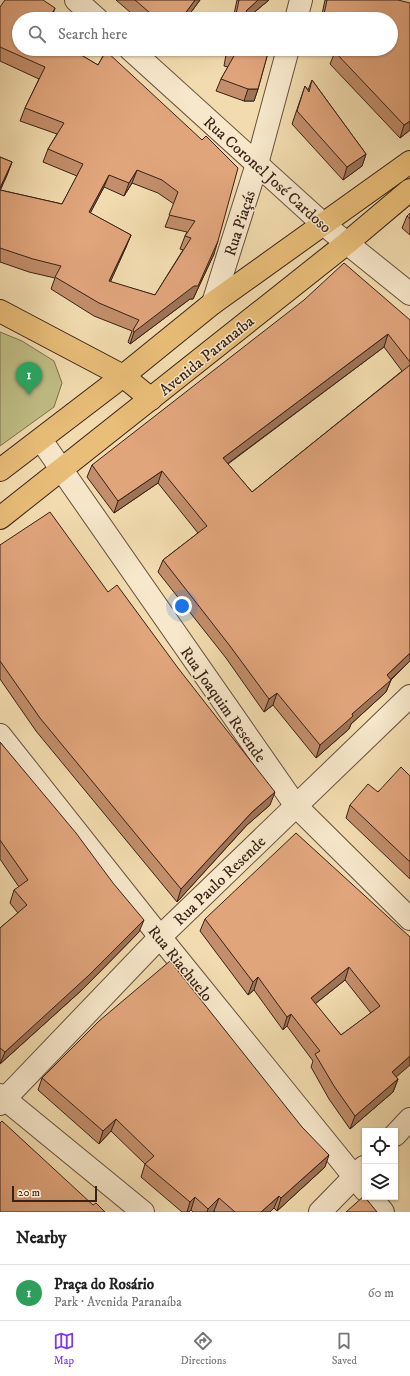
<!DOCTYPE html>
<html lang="en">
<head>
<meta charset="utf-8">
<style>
	body { margin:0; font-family:"IM FELL DW Pica",serif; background:#f6f6f6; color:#222 }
	.controls { position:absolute; right:12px; bottom:12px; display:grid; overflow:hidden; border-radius:0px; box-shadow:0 1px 3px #0004 }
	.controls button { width:36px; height:36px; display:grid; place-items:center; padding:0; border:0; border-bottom:1px solid #e0e0e0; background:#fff; color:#222; font:20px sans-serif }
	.scale { position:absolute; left:12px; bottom:10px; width:85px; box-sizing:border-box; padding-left:4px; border:2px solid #382116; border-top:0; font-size:11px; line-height:14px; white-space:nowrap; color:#382116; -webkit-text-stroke:3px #f7e8cb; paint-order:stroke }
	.you { position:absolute; left:182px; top:606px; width:14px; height:14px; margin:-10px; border:3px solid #fff; border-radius:50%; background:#1a73e8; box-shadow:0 0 0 6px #1a73e833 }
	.badge { display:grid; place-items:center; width:26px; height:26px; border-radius:50%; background:#7c3aed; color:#fff; font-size:13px; font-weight:700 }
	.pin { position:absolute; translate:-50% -33px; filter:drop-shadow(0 1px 2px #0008) }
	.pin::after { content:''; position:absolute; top:21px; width:14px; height:12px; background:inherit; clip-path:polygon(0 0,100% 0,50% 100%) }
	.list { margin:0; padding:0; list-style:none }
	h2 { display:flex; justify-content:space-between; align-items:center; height:52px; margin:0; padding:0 16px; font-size:17px }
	h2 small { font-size:13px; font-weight:400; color:#767676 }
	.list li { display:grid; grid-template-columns:26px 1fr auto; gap:12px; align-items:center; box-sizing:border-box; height:56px; padding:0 16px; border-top:1px solid #e0e0e0 }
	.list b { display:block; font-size:15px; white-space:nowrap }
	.list p { margin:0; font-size:13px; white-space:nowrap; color:#767676 }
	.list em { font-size:13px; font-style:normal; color:#767676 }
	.icon { flex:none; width:22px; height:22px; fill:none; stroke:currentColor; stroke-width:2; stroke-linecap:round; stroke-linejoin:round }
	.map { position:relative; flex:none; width:410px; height:1212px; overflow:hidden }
	.search { position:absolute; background:#fff; box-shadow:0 1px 3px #0004; left:12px; right:12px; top:12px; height:44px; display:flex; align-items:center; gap:10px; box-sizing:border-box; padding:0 14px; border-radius:22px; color:#767676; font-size:15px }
	.sheet { height:108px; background:#fff }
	nav { display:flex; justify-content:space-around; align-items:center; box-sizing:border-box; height:56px; border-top:1px solid #e0e0e0; background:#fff; font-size:11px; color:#767676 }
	nav a { display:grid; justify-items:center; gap:2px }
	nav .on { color:#7c3aed }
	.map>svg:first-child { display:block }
	.park { fill:#c0bf86; stroke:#7c704e }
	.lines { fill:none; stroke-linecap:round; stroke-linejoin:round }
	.minor-casing { stroke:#66503c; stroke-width:24 }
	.major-casing { stroke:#382116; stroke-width:24 }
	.minor { stroke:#f7e8cb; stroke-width:22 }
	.major { stroke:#e9be78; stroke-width:22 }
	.wall { fill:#c28e6b; stroke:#382116; fill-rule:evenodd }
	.shaded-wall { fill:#9e7457; stroke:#382116 }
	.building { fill:#e1a57c; stroke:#382116; fill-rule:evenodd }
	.labels { text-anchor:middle; stroke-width:3; stroke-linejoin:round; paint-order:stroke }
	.street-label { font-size:16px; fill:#382116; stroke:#f7e8cb }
</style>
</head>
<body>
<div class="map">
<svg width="410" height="1212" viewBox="0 0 410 1212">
	<rect width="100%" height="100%" fill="#f2dcaf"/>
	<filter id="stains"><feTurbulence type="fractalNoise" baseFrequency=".005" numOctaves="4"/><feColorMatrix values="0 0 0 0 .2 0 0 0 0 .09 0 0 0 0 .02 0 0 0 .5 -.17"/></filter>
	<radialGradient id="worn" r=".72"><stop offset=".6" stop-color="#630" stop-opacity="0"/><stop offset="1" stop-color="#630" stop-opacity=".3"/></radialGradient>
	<polygon class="park" points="0,332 22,341 54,361 62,383 54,407 0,446"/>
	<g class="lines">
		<defs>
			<g id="minor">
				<polyline points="76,0 97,19"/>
				<polyline points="296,19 301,0"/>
				<polyline points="130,49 322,223 410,294"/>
				<polyline points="213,303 257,164 288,49"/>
				<polyline points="41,440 296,806 410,919"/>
				<polyline points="0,735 160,937 365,1190"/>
				<polyline points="0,1095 143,1212"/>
				<polyline points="0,1104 160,937 410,696"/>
				<polyline points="395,1135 410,1119"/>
				<polyline points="371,1197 383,1212"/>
				<polyline points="320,1212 364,1167"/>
			</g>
			<g id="major">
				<polyline points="0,311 123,376 151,399"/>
				<polyline points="0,470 123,376 213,303 410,162"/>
				<polyline points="0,518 347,243 410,190"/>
			</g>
		</defs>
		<use href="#minor" class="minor-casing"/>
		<use href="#major" class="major-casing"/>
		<use href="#minor" class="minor"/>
		<use href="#major" class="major"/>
	</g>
	<g class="wall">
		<polygon points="116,0 200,0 186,19 138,19"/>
		<polygon points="237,0 269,0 250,16 252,19 233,19"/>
		<polygon points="325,0 398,0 410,130 400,138 330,64 335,52 336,50 333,49 391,49 391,19 321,19"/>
		<path d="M0 7 19 19 98 65 106 51 214 254 193 299H190L130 344 128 342 132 331 94 316 51 289 55 278 29 272 0 262V157L12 162 7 175 0 190 62 204 77 176 43 162 48 149 57 134 20 121 25 108 39 79 0 61ZM132 183 158 193 174 204 165 227 187 232 185 236 180 249 183 250 155 295 110 282 126 247 131 235 90 213 104 187 124 196Z"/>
		<polygon points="227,49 269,49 258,89 254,101 244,101 216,91 221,79 228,67 224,66"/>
		<polygon points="312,80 366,154 362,166 343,180 292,124 305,86 308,90"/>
		<polygon points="410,213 410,235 402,228 407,216"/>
		<path d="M410 320V661L391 680 386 692 351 724 349 729 316 758 273 705 264 712 226 658 158 572 163 560 198 533 158 483 114 513 87 477 92 465ZM384 347 402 371 252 492 228 464Z"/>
		<polygon points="0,545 108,592 270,805 247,825 177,902 36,731 0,679"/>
		<polygon points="0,742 139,932 83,989 0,1064 0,928 18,913 10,903 14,890 19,887 0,859"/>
		<polygon points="410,776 410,879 346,818 350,805"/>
		<path d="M205 919 410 937 396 1077 398 1079 393 1092 350 1129 329 1099 311 1067 313 1061 287 1026 283 1030 254 990 248 995 200 931ZM345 980 371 1013 341 1035 315 1004Z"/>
		<polygon points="42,1078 325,1167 277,1211 274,1208 270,1212 215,1212 214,1211 213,1212 193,1212 191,1210 189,1212 182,1212 141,1177 145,1164 111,1131 99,1144 38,1090"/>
	</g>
	<g class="shaded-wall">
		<polygon points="195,0 200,0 186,19 181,19"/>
		<polygon points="258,0 269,0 246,19 246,11"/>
		<polygon points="55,8 51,19 49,19"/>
		<polygon points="248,89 258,89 254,101 244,101"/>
		<polygon points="410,121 410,130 400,138 404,125"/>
		<polygon points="366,154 362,166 343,180 347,167"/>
		<polygon points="12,162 7,175 0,191 0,188"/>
		<polygon points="137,170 132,183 124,196 129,183"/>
		<polygon points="109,175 104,187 84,225 89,212"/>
		<polygon points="131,235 126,247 105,294 109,281"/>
		<polygon points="218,241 214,254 193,299 190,299 130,344 134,332"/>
		<polygon points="388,334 384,347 219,470 223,458"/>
		<polygon points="162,471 158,483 114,513 118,501"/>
		<polygon points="410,653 410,661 389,681 391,680 386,692 351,724 349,729 316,758 320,745 352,714 387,675"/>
		<polygon points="277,693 273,705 264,712 269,699"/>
		<polygon points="275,792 270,805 247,825 177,902 181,889 252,812"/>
		<polygon points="144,920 139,932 83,989 0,1064 5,1052"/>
		<polygon points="349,967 345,980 306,1011 311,998"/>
		<polygon points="258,977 254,990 248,995 253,982"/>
		<polygon points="291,1014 287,1026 283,1030 287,1017"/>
		<polygon points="410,1056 410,1065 387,1085 392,1072"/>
		<polygon points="398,1079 393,1092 350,1129 355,1116"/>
		<polygon points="116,1119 111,1131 99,1144 103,1131"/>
		<polygon points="329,1155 325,1167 277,1211 281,1198"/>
		<polygon points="279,1196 274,1208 270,1212 261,1212"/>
		<polygon points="195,1197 191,1210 189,1212 187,1212 190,1202"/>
		<polygon points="219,1198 214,1211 213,1212 207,1212 208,1209"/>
	</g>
	<g class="building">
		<path d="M5 0H43L55 8 49 19H19V49H71L98 65 106 51 202 140 206 136 238 168 218 241 198 286H194L134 332 133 330 139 320 99 303 55 277 61 266 33 259 0 248V190L62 204 83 164 48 149 64 123 25 108 45 67 0 47V7ZM137 170 162 180 178 192 169 215 195 221 185 236 191 238 155 295 109 281 131 235 89 212 109 175 129 183Z"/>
		<polygon points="135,0 195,0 181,19 157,19"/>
		<polygon points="239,0 258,0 246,11 252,19 235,19"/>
		<polygon points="327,0 398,0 410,3 410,121 404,125 335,52 338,49 391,49 391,19 323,19"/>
		<polygon points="229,49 269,49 258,89 248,89 221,79 235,54 228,53"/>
		<polygon points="312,80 366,154 347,167 297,111 305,86 309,92"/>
		<polygon points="0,157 12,162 0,188"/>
		<polygon points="410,213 410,219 407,216"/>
		<polygon points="344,263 410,320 410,362 388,334 223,458 252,492 410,365 410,653 387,675 391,680 352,714 353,716 320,745 277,693 269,699 230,646 163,560 207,526 162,471 118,501 92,465 304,300"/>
		<polygon points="50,512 108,592 117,585 178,668 275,792 252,812 181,889 40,718 0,661 0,545"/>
		<polygon points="0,742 76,833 113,883 144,920 88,976 5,1052 0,1048 0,928 27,905 14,890 28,880 0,840"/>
		<polygon points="401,767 410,776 410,862 350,805 368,784 378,792"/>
		<path d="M296 833 410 937V1056L392 1072 398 1079 355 1116 334 1086 315 1054 320 1051 291 1014 287 1017 258 977 253 982 205 919ZM349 967 380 1006 341 1035 311 998Z"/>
		<polygon points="170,961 302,1127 329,1155 281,1198 279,1196 261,1212 235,1212 219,1198 208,1209 195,1197 190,1202 145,1164 154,1156 116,1119 103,1131 42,1078 99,1021"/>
		<polygon points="2,1121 93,1205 96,1203 105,1212 0,1212 0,1123"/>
		<polygon points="364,1196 377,1212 346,1212"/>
	</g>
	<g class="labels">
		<g class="street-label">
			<text transform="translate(268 174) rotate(42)" y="6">Rua Coronel José Cardoso</text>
			<text transform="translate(239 223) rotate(-72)" y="6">Rua Piaçás</text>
			<text transform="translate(206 355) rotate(-39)" y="6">Avenida Paranaíba</text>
			<text transform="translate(224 704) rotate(55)" y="6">Rua Joaquim Resende</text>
			<text transform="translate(219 880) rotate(-44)" y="6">Rua Paulo Resende</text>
			<text transform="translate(181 963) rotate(51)" y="6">Rua Riachuelo</text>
		</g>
	</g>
	<rect width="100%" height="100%" filter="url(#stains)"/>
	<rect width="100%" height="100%" fill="url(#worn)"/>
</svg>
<div class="controls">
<button><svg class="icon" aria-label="locate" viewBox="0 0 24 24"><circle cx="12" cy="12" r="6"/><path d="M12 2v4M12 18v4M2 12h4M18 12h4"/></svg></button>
<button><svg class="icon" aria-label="layers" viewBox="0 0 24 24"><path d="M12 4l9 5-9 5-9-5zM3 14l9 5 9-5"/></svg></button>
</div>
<div class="scale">20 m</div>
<div class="you"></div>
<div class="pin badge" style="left:29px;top:395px;background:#2e9e5b">1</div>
<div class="search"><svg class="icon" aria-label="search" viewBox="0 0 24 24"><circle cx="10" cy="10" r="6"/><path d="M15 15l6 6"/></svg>Search here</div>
</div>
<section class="sheet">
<h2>Nearby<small></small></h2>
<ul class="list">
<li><span class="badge" style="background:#2e9e5b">1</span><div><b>Praça do Rosário</b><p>Park · Avenida Paranaíba</p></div><em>60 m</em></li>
</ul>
</section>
<nav>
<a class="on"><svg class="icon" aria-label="map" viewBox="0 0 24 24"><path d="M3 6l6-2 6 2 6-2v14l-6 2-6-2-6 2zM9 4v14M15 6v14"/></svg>Map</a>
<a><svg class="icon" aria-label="directions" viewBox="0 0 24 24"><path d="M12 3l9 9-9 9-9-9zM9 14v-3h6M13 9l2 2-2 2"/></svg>Directions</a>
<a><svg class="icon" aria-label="saved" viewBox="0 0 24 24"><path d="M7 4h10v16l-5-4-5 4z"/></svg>Saved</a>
</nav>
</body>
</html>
